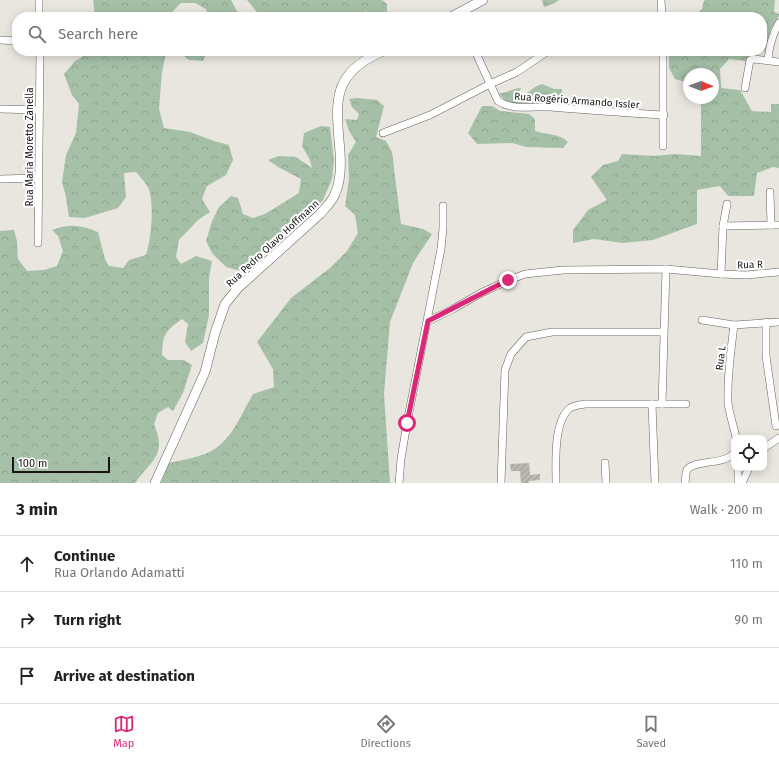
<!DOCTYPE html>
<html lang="en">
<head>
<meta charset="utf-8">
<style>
	body { margin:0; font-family:"Fira Sans",sans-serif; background:#f2f2f2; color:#222 }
	.controls { position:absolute; right:12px; bottom:12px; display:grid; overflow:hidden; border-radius:8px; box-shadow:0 2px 10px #0003 }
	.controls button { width:36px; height:36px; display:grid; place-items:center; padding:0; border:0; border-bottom:1px solid #e0e0e0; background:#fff; color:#222; font:20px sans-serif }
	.compass { position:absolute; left:683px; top:68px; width:36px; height:36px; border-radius:50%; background:#fff; box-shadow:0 2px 10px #0003; rotate:91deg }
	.scale { position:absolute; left:12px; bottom:10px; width:98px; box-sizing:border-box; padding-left:4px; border:2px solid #171614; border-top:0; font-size:11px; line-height:14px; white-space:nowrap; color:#171614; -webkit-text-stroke:3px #fff; paint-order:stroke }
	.stop { position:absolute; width:12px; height:12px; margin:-9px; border:3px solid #db2777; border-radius:50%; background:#fff }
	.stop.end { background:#db2777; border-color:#fff; box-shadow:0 1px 4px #0008 }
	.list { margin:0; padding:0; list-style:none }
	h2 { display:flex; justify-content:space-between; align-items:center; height:52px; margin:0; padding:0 16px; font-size:17px }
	h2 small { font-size:13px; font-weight:400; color:#767676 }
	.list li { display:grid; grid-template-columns:26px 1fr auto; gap:12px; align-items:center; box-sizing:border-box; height:56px; padding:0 16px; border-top:1px solid #e0e0e0 }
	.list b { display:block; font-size:15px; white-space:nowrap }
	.list p { margin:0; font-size:13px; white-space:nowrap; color:#767676 }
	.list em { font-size:13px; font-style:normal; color:#767676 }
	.icon { flex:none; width:22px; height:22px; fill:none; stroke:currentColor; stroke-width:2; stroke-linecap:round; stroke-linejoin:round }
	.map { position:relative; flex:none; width:779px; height:483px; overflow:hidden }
	.search { position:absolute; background:#fff; box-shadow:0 2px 10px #0003; left:12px; right:12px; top:12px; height:44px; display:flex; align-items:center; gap:10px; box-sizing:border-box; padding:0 14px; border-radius:16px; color:#767676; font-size:15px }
	.sheet { height:220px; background:#fff }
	nav { display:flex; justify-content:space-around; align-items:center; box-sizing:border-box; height:56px; border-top:1px solid #e0e0e0; background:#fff; font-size:11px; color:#767676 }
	nav a { display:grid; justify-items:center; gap:2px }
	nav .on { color:#db2777 }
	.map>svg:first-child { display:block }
	.forest { fill:url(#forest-crowns) }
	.building { fill:url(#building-hatch) }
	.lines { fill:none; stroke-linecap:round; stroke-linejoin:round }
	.minor-casing { stroke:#66635d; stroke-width:8 }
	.tertiary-casing { stroke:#66635d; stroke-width:10 }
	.minor { stroke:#fff; stroke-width:7 }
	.tertiary { stroke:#fff; stroke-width:9 }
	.route { stroke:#db2777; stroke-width:5 }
	.labels { text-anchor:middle; stroke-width:4; stroke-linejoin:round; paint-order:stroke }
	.street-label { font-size:10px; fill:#171614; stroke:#fff }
</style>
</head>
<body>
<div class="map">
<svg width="779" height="483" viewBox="0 0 779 483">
	<defs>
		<pattern id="forest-crowns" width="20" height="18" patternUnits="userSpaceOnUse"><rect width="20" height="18" fill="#a6c0a8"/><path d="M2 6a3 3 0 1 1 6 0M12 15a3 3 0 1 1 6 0" fill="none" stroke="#8ea490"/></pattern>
		<pattern id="building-hatch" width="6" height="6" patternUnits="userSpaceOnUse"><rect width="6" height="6" fill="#bab7b1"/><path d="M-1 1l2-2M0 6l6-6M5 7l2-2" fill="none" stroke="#9f9d97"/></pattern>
	</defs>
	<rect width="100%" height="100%" fill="#e9e6df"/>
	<g class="forest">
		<polygon points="93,0 231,0 240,17 207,17 208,15 206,9 195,3 181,3 172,12 173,17 95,17"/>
		<polygon points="247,0 382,0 387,4 387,17 372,17 366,11 353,17 261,17"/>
		<polygon points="542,0 559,0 553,4 544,7"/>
		<polygon points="704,0 775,0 774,12 779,14 779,16 771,29 765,51 762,49 762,17 693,17 702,9"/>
		<path d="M92 51H169L166 53 162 72 159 109 164 128 190 132 214 141 229 145 233 160 226 175 207 186 202 199 210 212 198 220 179 240 176 257 181 264 196 256 212 261 209 277V315L203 343 191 351 185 342 188 324 182 319C165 331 163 334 162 355L168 360H184L192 365 183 393 173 411 168 407 158 413 154 424C167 456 152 459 135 483H0V231L14 230 17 241 18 259 27 271 44 270 57 266 63 251 58 236 52 230C69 223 82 225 98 232L105 259 109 266 123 268 129 260 146 255C151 239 155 203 148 187 145 182 140 177 136 172L124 173 126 197 118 208 85 218 69 217 66 197 62 182 66 155 76 133 79 104 72 95 64 74 75 61Z"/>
		<polygon points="178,51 207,51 203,61 189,60"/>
		<polygon points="669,51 750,51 746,61 729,59 720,69 721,88 740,90 752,111 771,112 771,104 779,104 779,168 773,167 757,173 754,196 728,196 720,186 697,190 697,224 653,240 623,243 594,239 573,243 573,230 588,210 607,200 591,177 603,165 618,161 622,154 654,156 675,154 701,156 701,98 713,98 713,74 689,74 689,90 685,82 675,79 669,68"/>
		<path d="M542 84 554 89H562L561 105 513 103 505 101 499 93C508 93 513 88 521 88L519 93 526 94 535 87Z"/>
		<path d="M357 98 377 100 384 106 376 137 386 141 392 152 401 224 423 229 432 234 413 263 390 322 384 394 390 483H161L169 463C181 460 194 458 205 454 231 444 240 416 253 394L274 387 273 369 257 342 291 298 330 268 347 251 358 233 355 215 345 206 349 179 348 155 356 142 349 131 345 119 357 120 359 114 352 107 349 99Z"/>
		<path d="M482 106H492L500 111 529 114 535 119V131C547 135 558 133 568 142L563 148 527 147 512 143 477 144 468 133Z"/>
		<polygon points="321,126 330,127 334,160 332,179 323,200 313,212 272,243 256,261 240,271 226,267 212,253 206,241 212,221 219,207 231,196 238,198 243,214 253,218 265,214 299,193 301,179 278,167 268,160 279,156 296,157 312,168 310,160 302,146 304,133"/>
	</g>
	<polygon class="building" points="529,463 530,475 540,474 540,480 529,481 529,483 521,483 520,471 511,471 510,464"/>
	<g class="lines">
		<defs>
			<g id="minor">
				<polyline points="39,0 39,17"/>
				<polyline points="661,0 662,17"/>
				<polyline points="0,40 17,41"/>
				<path d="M475 51 498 101C513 111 533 106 550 107 588 110 626 113 664 115"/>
				<polyline points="663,51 663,146"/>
				<path d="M768 60C769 47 772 35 779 23"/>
				<polyline points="745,88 750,60 754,59 779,62"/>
				<polyline points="0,109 39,110"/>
				<polyline points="383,133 430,115 490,84 517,72 548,51"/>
				<polyline points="0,179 38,178"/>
				<polyline points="770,192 771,225"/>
				<polyline points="723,226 727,204"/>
				<polyline points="38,243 40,51"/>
				<polyline points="721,274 723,226 779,225"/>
				<polyline points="702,320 734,325 779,322"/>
				<polyline points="428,321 453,309 481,293 509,280 525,274 563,270 666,269 721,274 746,275 779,272"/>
				<polyline points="766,322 766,356 776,426"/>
				<path d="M734 325C731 350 727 376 728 402 729 414 734 426 736 438"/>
				<polyline points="652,404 655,483"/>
				<polyline points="662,404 666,269"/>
				<polyline points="764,448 779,438"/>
				<polyline points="605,463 606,483"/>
				<polyline points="738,468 738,483"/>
				<polyline points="399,483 401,459 407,423 441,249 443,228 443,206"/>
				<polyline points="501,483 505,370 511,354 526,337 552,332 663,332"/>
				<path d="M556 483C556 463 553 422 570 408 574 405 581 405 585 404H686"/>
				<path d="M685 483C686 479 685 474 687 470 694 459 723 466 734 453"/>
				<polyline points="742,483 749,468"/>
			</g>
			<g id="tertiary">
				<polyline points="451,17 483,0"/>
				<path d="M155 483 205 372 215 333 225 304 238 288 320 214C326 207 332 202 335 194 341 181 341 166 340 152 336 102 330 74 383 51"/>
			</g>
		</defs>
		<use href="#minor" class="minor-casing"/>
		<use href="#tertiary" class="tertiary-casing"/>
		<use href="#minor" class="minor"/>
		<use href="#tertiary" class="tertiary"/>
	</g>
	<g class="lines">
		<polyline class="route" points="407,423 428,321 508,280"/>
	</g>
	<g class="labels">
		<g class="street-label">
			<text transform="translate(577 100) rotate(4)" y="4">Rua Rogério Armando Issler</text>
			<text transform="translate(29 147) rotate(-90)" y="4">Rua Maria Moretto Zanella</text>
			<text transform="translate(272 243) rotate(-43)" y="4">Rua Pedro Olavo Hoffmann</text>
			<text transform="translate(750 264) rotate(-2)" y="4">Rua R</text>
			<text transform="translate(720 358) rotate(-83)" y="4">Rua L</text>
		</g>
	</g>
</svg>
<div class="controls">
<button><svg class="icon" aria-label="locate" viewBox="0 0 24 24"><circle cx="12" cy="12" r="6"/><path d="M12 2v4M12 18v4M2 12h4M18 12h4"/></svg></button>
</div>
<svg class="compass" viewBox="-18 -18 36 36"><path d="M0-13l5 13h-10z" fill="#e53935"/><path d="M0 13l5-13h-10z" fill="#767676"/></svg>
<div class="scale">100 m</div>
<div class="stop" style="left:407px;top:423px"></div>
<div class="stop end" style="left:508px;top:280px"></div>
<div class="search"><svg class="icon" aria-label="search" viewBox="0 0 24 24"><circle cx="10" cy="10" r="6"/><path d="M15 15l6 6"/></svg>Search here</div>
</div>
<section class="sheet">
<h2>3 min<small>Walk · 200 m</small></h2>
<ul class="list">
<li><svg class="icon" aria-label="ahead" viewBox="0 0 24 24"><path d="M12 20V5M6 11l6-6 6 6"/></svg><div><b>Continue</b><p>Rua Orlando Adamatti</p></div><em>110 m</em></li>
<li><svg class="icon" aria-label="right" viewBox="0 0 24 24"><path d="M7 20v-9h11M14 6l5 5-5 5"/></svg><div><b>Turn right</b></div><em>90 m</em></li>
<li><svg class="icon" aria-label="arrive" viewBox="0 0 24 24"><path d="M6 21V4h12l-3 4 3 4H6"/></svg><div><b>Arrive at destination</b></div></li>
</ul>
</section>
<nav>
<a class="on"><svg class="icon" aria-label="map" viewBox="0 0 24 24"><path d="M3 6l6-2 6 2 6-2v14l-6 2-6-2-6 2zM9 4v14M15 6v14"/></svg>Map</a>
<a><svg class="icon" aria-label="directions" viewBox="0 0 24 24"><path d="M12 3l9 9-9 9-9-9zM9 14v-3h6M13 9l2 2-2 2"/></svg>Directions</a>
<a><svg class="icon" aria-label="saved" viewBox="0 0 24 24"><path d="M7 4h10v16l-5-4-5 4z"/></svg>Saved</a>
</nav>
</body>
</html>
